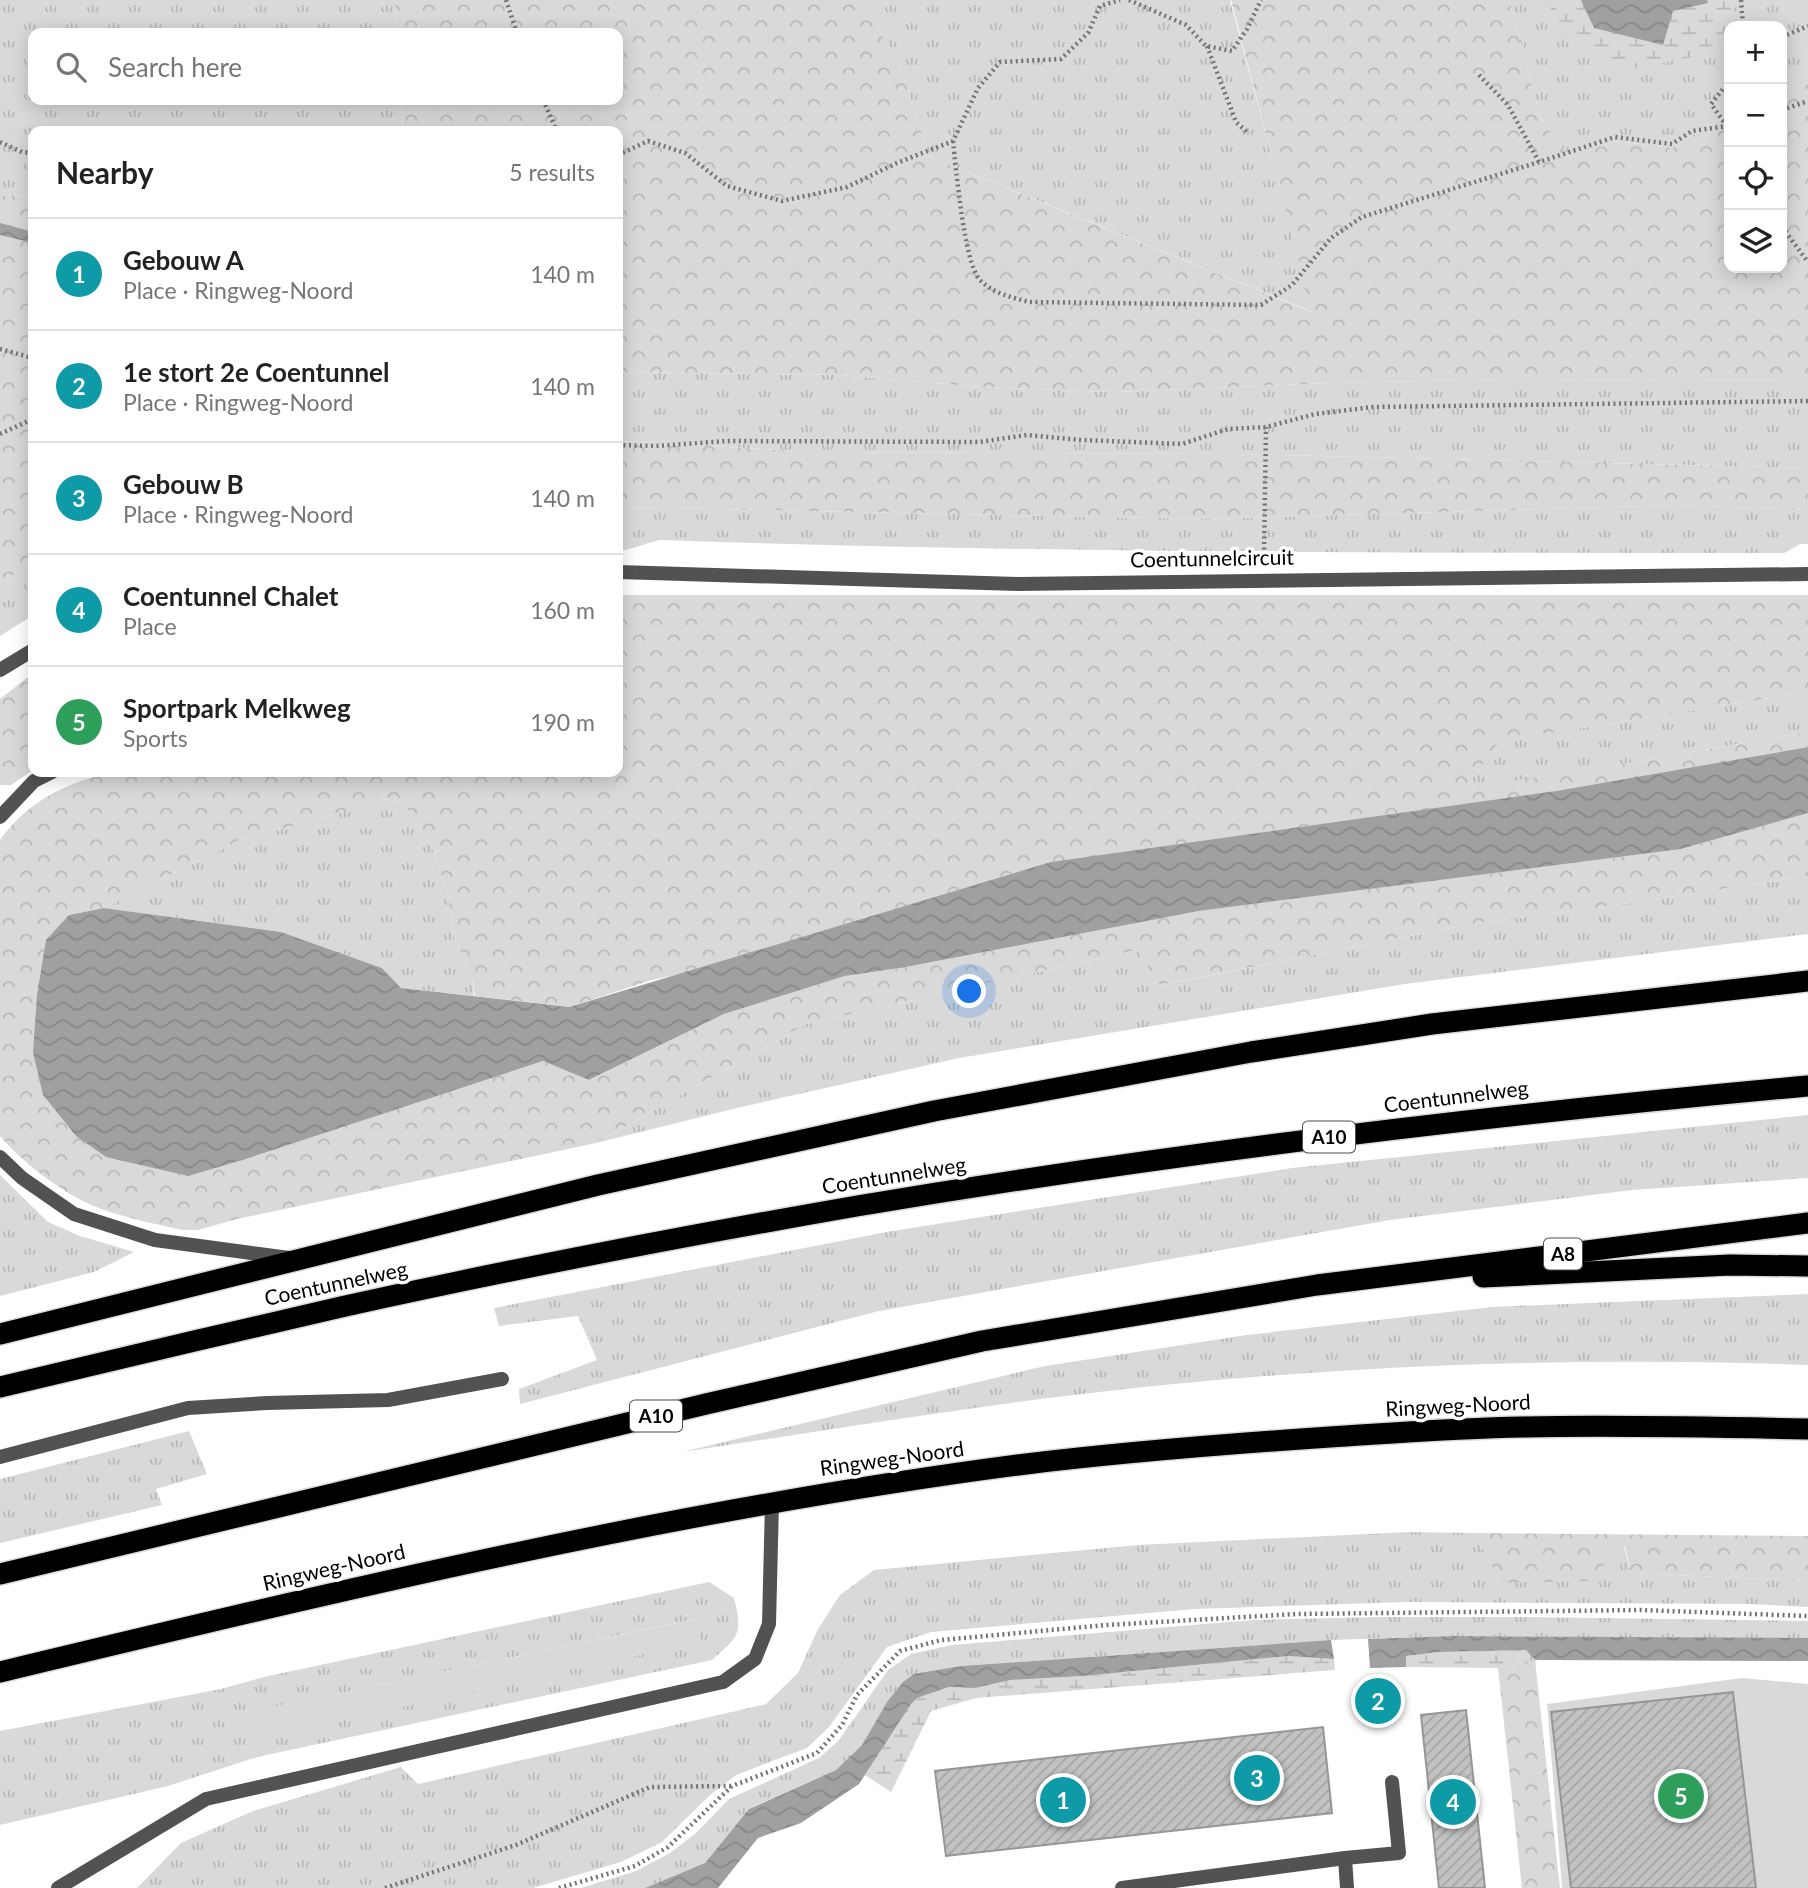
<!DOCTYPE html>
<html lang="en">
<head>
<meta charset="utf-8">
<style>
	body { margin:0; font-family:Lato,sans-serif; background:#f6f6f6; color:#222 }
	.controls { position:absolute; right:21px; top:21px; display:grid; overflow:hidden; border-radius:14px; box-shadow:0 4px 18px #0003 }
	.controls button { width:63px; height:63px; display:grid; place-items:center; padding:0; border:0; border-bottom:2px solid #e0e0e0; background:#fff; color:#222; font:35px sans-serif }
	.you { position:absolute; left:970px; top:992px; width:24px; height:24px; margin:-18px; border:5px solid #fff; border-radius:50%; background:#1a73e8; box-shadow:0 0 0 10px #1a73e833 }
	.badge { display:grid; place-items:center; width:46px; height:46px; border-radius:50%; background:#ea580c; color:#fff; font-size:23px; font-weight:700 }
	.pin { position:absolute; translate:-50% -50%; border:4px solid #fff; box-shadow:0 2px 7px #0006 }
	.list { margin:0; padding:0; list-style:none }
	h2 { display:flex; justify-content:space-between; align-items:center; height:91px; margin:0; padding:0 28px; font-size:30px }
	h2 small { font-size:23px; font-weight:400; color:#767676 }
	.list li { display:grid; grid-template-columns:46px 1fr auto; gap:21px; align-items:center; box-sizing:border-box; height:112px; padding:0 28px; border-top:2px solid #e0e0e0 }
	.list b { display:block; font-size:26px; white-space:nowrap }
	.list p { margin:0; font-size:23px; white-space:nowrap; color:#767676 }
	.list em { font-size:23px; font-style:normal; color:#767676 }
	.icon { flex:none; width:38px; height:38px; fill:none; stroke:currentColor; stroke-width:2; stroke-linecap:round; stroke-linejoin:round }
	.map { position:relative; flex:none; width:1808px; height:1888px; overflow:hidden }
	.search { position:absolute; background:#fff; box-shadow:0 4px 18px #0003; left:28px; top:28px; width:595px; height:77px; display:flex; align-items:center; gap:18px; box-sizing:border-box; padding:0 24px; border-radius:14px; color:#767676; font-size:26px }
	.panel { position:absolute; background:#fff; box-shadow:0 4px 18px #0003; left:28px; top:126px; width:595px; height:651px; border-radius:14px }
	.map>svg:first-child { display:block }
	.grass { fill:url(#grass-tufts); fill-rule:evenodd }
	.forest { fill:url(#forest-crowns) }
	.wetland { fill:url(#wetland-marsh) }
	.green { fill:#d9d9d9 }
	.water { fill:url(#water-waves) }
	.building { fill:url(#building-hatch); stroke:#969696; stroke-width:2 }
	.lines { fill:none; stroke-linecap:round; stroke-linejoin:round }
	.highway-casing { stroke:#dbdbdb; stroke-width:24 }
	.path { stroke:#747474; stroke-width:4.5; stroke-dasharray:2 3.5; stroke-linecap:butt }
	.lane { stroke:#525252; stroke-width:14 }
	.highway { stroke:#000; stroke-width:21 }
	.labels { text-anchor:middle; stroke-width:7; stroke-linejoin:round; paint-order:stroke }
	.shield { fill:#fff; stroke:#4c4c4c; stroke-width:2 }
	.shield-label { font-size:19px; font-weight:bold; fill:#000 }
	.street-label { font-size:21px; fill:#000; stroke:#fff }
</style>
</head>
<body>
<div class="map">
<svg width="1808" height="1888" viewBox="0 0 1808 1888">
	<defs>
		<pattern id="grass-tufts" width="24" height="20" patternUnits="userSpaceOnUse" patternTransform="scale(1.75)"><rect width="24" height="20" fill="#d9d9d9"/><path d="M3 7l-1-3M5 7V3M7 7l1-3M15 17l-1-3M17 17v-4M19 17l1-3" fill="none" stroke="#b8b8b8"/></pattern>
		<pattern id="forest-crowns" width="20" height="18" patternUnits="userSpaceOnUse" patternTransform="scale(1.75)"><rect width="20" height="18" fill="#d9d9d9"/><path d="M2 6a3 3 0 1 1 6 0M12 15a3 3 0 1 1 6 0" fill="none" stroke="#b8b8b8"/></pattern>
		<pattern id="wetland-marsh" width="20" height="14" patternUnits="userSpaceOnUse" patternTransform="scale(1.75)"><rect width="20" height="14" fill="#d9d9d9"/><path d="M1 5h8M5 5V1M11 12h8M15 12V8" fill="none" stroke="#b8b8b8"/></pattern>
		<pattern id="water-waves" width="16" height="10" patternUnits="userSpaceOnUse" patternTransform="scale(1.75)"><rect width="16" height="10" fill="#a0a0a0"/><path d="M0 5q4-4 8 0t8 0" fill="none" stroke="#888"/></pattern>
		<pattern id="building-hatch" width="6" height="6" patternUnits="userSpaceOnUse" patternTransform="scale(1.75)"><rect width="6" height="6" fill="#c2c2c2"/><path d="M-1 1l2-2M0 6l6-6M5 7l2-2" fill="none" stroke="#a5a5a5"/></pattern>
	</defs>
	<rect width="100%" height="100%" fill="#fff"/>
	<g class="grass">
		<polygon points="0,0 395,0 397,33 33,33 33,100 401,100 403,131 33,131 33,195 0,196"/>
		<polygon points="863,0 1230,0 1313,312 930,157 901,70"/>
		<polygon points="1509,0 1808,0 1808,83 1782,88 1782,26 1729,26 1729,113 1672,148 1615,141 1570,158 1541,119"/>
		<polygon points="618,372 840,375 980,387 1114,392 1331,383 1515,379 1808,381 1808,468 1235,454 818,452 618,441"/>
		<path d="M1678 505 1808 510V544H1800L1784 553C1409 553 1034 553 659 540L626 550H618V507L1205 519Z"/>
		<polygon points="33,563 33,615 0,636 0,583"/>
		<polygon points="1808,692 1808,732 1618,765 1464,789 1499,741"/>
		<polygon points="384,799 402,802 432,847 449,898 454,937 472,978 474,996 401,988 382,968 281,932 104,908 242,839 302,824"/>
		<polygon points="1808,876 1808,934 1405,984 959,1058 737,1108 596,1143 806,1024 1137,950 1161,985 1471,924 1596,908"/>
		<polygon points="1808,1115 1808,1178 1632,1190 1390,1220 879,1311 520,1404 519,1389 597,1360 578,1316 499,1326 494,1308 892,1231 1292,1168"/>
		<polygon points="0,1175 48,1222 80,1236 134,1252 94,1272 0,1296"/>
		<path d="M1808 1294V1365C1561 1356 1311 1366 1065 1396 937 1412 810 1433 682 1452L1045 1366 1247 1335 1492 1307Z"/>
		<polygon points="189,1431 207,1474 156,1489 162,1505 0,1543 0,1479"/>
		<polygon points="1409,1532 1475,1533 1500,1583 1612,1544 1624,1547 1631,1573 1808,1581 1808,1607 1749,1604 1406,1602 1195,1609 931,1632 887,1647 829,1727 807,1748 736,1775 709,1796 662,1842 621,1862 533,1888 137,1888 181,1843 253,1811 401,1767 418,1784 766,1704 798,1673 818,1629 840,1595 874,1570 1138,1545"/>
		<path d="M709 1582 734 1598C743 1634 739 1636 712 1660L257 1757 168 1786 0 1825V1731L221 1689 264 1677ZM696 1619 700 1642 235 1716 289 1704Z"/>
		<polygon points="1380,1617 1515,1617 1808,1621 1808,1639 1452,1636 1331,1640 961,1666 887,1702 862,1745 836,1770 750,1808 705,1863 645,1888 581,1888 636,1871 670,1853 696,1833 729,1799 819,1758 839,1740 888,1670 911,1654 952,1645 1253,1620"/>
	</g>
	<g class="forest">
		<polygon points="395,0 863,0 901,70 930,157 1312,312 1231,0 1509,0 1541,119 1570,158 1615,141 1672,148 1729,113 1729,268 1782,268 1782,88 1808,83 1808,381 1515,379 1331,383 1114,392 980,387 840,375 618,372 618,131 403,131 401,100 618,100 618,33 397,33"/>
		<polygon points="33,195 33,563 0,583 0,196"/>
		<polygon points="618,441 818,452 1235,454 1808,468 1808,510 1678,505 1205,519 618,507"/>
		<path d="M618 595H1808V692L1500 741 1465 788 1618 765 1808 732V747L1556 791 652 980 569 1007 475 996 472 978 454 937 449 898 432 847 402 802 384 799 302 824 242 839 104 908 69 915 33 1053 43 1095 76 1136 246 1159 543 1061 590 1080 724 1014 845 976 906 967 1199 911 1681 849 1808 813V876L1596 908 1471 924 1160 985 1137 950 806 1024 596 1143 237 1219 198 1230H183C152 1223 118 1217 89 1204 60 1191 20 1160 0 1136V840C28 800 76 776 124 772H618Z"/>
		<polygon points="33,673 33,770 11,785 0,785 0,699"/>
		<polygon points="1475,1533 1808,1536 1808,1581 1631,1573 1625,1547 1612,1545 1597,1581 1500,1583"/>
		<polygon points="1535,1660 1560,1888 1522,1888 1498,1668"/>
	</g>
	<g class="wetland">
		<polygon points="1548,0 1731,0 1737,20 1702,55 1625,70 1560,35"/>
		<polygon points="1527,1650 1535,1660 1498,1668 1406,1667 1405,1656 1439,1652"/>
		<polygon points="1288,1656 1334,1659 1335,1670 976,1698 931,1711 891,1792 865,1775 911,1703 917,1698 949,1687 975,1688 1011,1680 1083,1676"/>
	</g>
	<g class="green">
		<polygon points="697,1619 700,1642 248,1741 235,1715"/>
		<polygon points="1742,1678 1808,1684 1808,1888 1562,1888 1547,1704"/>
	</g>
	<g class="water">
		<polygon points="1581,0 1707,0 1708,3 1673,11 1663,45 1594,28"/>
		<polygon points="0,223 33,232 33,243 0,235"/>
		<polygon points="1808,747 1808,813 1681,849 1199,911 906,967 845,976 724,1014 589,1080 543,1061 246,1159 188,1176 106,1157 76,1136 43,1095 33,1053 37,995 46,940 69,915 104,908 281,932 382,968 401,988 569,1007 1051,862 1556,791"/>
		<polygon points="1452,1636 1808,1638 1808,1661 1535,1660 1526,1650 1439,1652 1406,1656 1406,1667 1370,1668 1368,1639"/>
		<polygon points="1331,1640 1334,1659 1288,1656 1083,1676 1011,1680 975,1688 949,1687 917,1698 911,1704 859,1784 801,1823 758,1838 718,1888 645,1888 705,1863 749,1809 836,1770 862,1745 887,1702 903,1682 914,1674 961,1666"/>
	</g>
	<g class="building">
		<polygon points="1733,1692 1756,1888 1571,1888 1551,1712"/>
		<polygon points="1466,1710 1485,1888 1439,1888 1421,1715"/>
		<polygon points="1323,1727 1332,1813 946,1856 935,1771"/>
	</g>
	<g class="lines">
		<defs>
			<g id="highway">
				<polyline points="1483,1277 1730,1265 1808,1266"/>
				<polyline points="0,1334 598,1185 934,1111 1251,1052 1432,1024 1808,981"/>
				<path d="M0 1387C114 1360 227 1333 341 1307 512 1269 684 1236 857 1206 1172 1153 1490 1115 1808 1086"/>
				<polyline points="0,1574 706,1404 982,1341 1317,1285 1808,1223"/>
				<path d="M0 1672C337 1591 674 1510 1018 1465 1122 1452 1226 1444 1330 1437 1394 1433 1458 1428 1523 1427 1618 1425 1713 1427 1808 1429"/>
			</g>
		</defs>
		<use href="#highway" class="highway-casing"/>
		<g class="path">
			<polyline points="506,0 517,33"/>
			<polyline points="1129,0 1186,25 1206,46 1232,51 1247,29 1261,0"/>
			<polyline points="1741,0 1743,26"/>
			<polyline points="1782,37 1808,26"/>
			<polyline points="1207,46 1236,122 1249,134"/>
			<polyline points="1479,75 1508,105 1539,162 1615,137 1672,144 1692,131 1729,126"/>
			<polyline points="543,100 557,131"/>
			<polyline points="1782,110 1808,101"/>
			<polyline points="1727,126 1711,104 1723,89 1729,86"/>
			<path d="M953 141C956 167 964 264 980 280 994 294 1011 297 1029 302L1261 305 1292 285 1331 238 1362 217 1539 162"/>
			<polyline points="0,142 22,152 33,153"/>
			<polyline points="618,155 648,141 685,153 727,186 782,201 847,187 897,163 953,141 978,88 1000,62 1061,59 1088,33 1100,6 1120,0"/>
			<polyline points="1782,227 1808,262"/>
			<polyline points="0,349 33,358"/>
			<polyline points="0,434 33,419"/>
			<polyline points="618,445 656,446 727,441 979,442 1027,435 1082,440 1182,444 1228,429 1266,427 1315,414 1373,407 1808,401"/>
			<polyline points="1264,555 1266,427"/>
			<polyline points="385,1888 516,1845 650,1787 731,1786"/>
			<polyline points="559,1888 635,1866 668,1847 732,1786 817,1753 842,1725 857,1695 900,1651 941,1640 1107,1625 1296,1614 1641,1610 1808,1616"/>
		</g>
		<g class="lane">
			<polyline points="618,572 1018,584 1808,574"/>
			<polyline points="0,670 33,650"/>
			<polyline points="0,817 34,781 52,772"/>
			<polyline points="0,1157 22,1178 74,1214 155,1240 289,1258"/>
			<polyline points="0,1457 188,1408 267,1403 388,1400 502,1379"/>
			<polyline points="58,1888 206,1799 723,1682 755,1659 769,1624 772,1502"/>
			<polyline points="1122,1888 1345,1858"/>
			<polyline points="1347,1888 1345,1858 1399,1853 1392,1782"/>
		</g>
		<use href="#highway" class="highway"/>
	</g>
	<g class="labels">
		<g class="shield">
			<rect x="1303" y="1121.5" width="52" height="31" rx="5"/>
			<rect x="1544" y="1238.5" width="38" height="31" rx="5"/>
			<rect x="630" y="1400.5" width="52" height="31" rx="5"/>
		</g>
		<g class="shield-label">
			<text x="1329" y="1144">A10</text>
			<text x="1563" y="1261">A8</text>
			<text x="656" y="1423">A10</text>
		</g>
		<g class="street-label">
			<text transform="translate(1212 559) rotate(-1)" y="7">Coentunnelcircuit</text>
			<text transform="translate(1456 1097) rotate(-7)" y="7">Coentunnelweg</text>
			<text transform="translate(894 1176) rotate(-9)" y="7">Coentunnelweg</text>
			<text transform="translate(336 1284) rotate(-12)" y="7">Coentunnelweg</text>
			<text transform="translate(1458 1406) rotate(-3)" y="7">Ringweg-Noord</text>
			<text transform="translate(892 1459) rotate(-8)" y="7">Ringweg-Noord</text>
			<text transform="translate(334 1568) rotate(-13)" y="7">Ringweg-Noord</text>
		</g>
	</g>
</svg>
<div class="controls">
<button>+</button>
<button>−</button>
<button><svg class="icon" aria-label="locate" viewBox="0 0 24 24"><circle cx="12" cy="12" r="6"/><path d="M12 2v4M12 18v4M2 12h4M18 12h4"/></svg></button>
<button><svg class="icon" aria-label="layers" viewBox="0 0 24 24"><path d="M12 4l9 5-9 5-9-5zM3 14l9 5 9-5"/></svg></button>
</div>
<div class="you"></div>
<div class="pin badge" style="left:1063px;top:1800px;background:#0f9aa8">1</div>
<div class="pin badge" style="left:1378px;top:1701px;background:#0f9aa8">2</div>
<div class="pin badge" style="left:1257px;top:1778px;background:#0f9aa8">3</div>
<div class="pin badge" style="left:1453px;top:1802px;background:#0f9aa8">4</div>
<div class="pin badge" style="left:1681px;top:1796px;background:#2e9e5b">5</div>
<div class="search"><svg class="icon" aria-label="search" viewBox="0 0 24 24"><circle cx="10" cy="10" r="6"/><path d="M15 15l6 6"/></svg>Search here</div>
<section class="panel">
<h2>Nearby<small>5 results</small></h2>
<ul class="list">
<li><span class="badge" style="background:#0f9aa8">1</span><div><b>Gebouw A</b><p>Place · Ringweg-Noord</p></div><em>140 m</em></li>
<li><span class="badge" style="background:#0f9aa8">2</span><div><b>1e stort 2e Coentunnel</b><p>Place · Ringweg-Noord</p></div><em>140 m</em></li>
<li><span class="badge" style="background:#0f9aa8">3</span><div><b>Gebouw B</b><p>Place · Ringweg-Noord</p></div><em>140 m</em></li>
<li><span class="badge" style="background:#0f9aa8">4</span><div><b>Coentunnel Chalet</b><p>Place</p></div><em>160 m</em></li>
<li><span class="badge" style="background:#2e9e5b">5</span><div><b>Sportpark Melkweg</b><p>Sports</p></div><em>190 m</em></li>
</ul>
</section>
</div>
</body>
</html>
